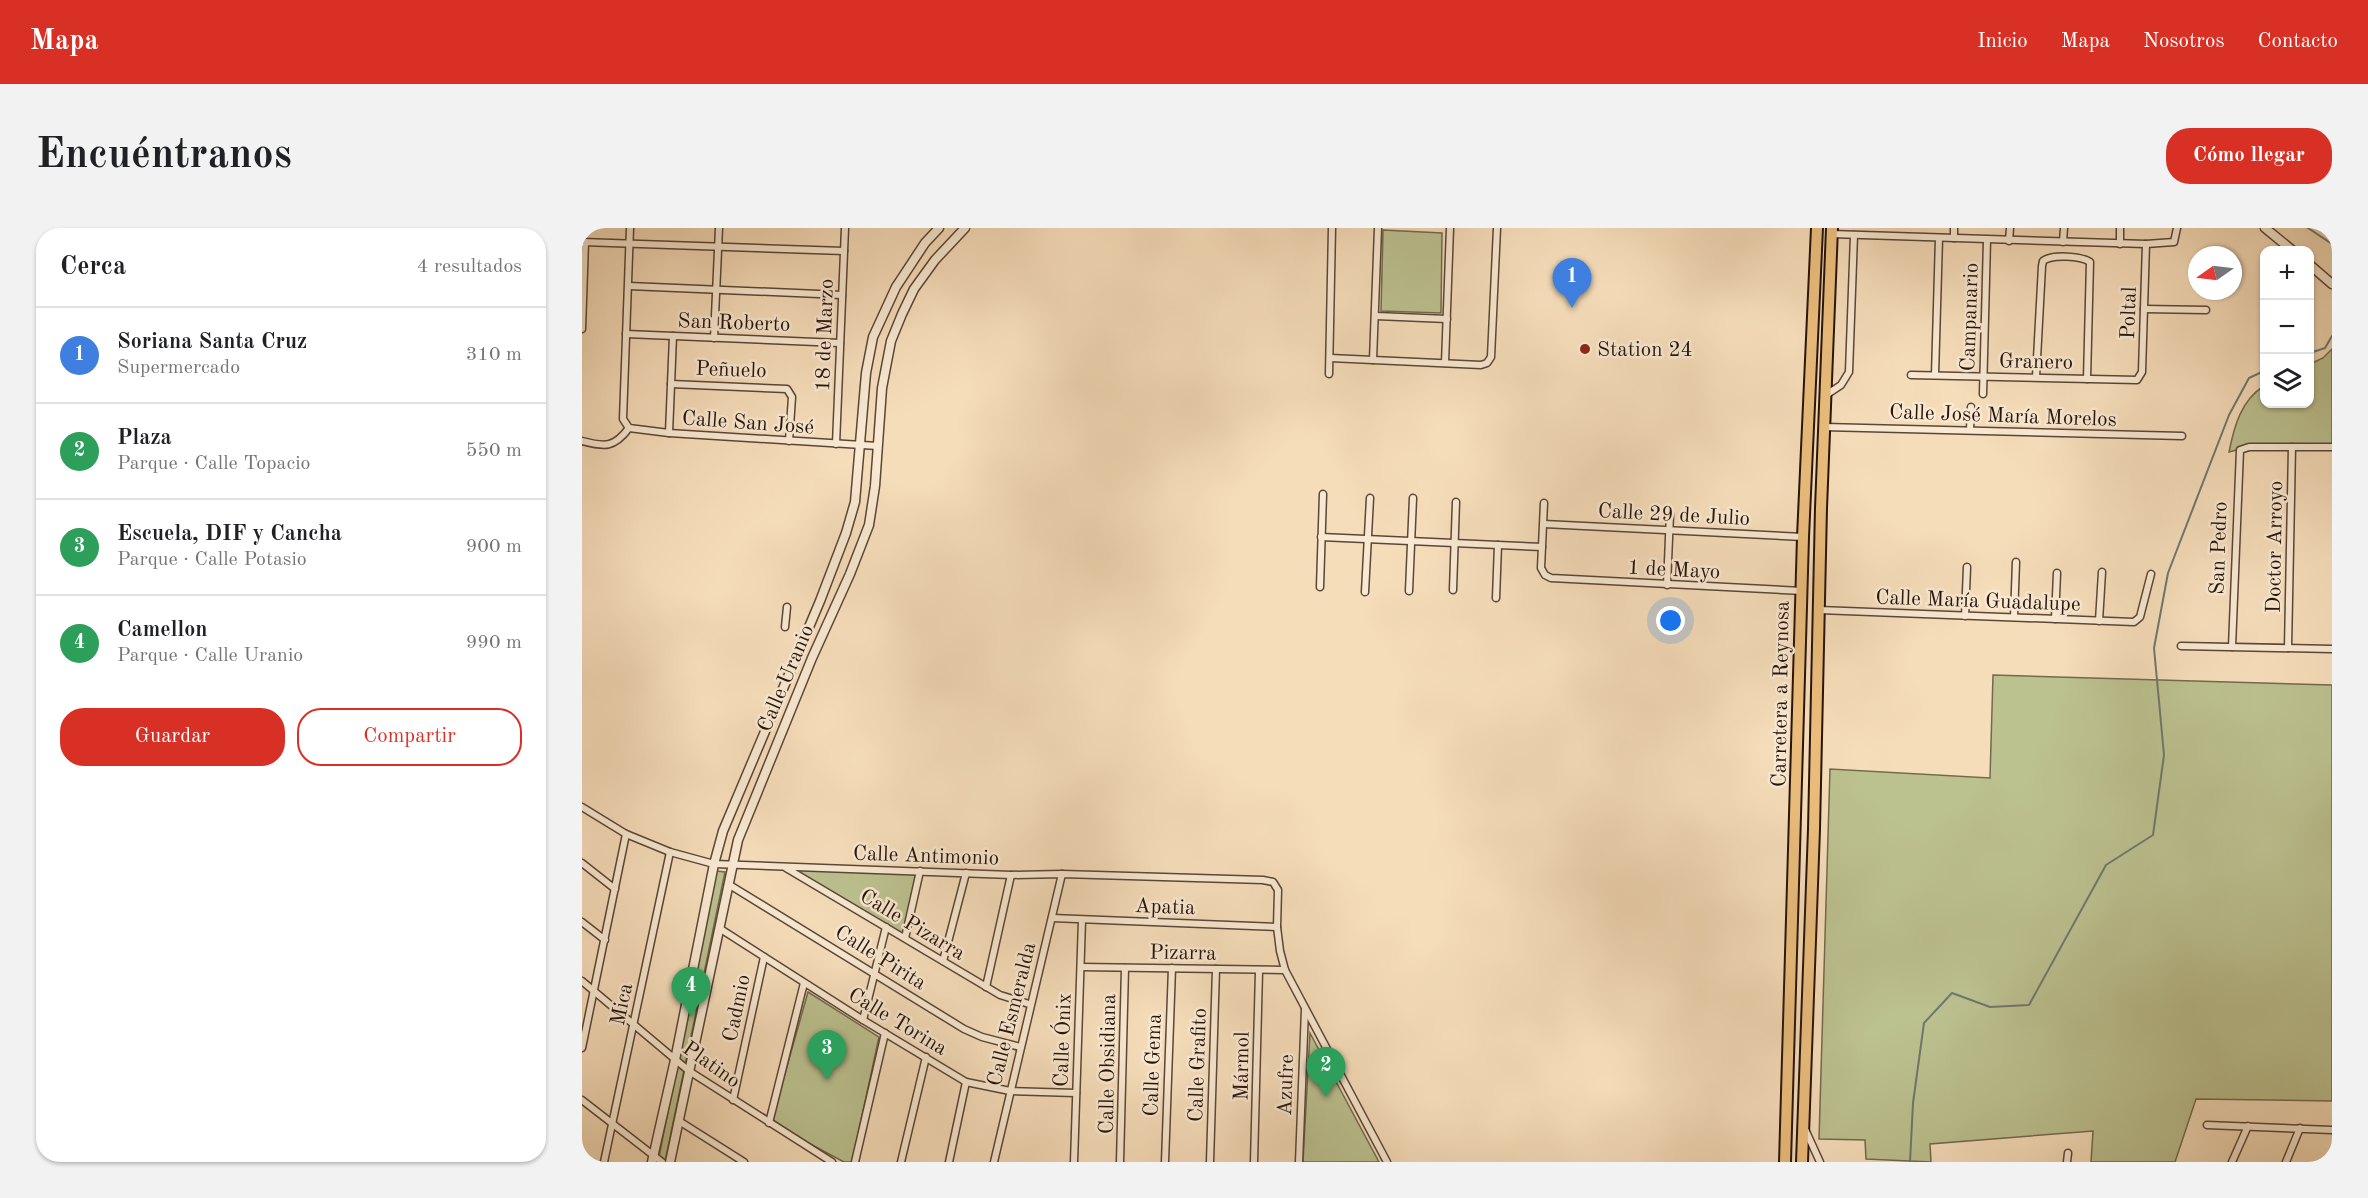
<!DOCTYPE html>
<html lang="es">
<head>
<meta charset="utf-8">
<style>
	body { margin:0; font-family:"Old Standard TT",serif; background:#f2f2f2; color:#202124 }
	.controls { position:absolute; right:18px; top:18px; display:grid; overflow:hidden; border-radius:12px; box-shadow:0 2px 4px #0004 }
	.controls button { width:54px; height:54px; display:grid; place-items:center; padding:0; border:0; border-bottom:2px solid #e0e0e0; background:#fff; color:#202124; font:30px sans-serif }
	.compass { position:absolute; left:1606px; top:18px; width:54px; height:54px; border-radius:50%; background:#fff; box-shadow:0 2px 4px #0004; rotate:256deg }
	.you { position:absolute; left:1089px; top:393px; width:21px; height:21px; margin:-15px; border:4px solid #fff; border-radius:50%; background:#1a73e8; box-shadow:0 0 0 9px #1a73e833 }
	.badge { display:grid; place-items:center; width:39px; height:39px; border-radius:50%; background:#d93025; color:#fff; font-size:20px; font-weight:700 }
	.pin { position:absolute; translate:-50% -50px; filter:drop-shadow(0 2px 3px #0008) }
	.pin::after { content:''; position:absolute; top:32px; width:21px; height:18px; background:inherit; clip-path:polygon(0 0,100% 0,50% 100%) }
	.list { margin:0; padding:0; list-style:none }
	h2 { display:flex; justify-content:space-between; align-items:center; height:78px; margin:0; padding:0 24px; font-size:26px }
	h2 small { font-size:20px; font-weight:400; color:#757577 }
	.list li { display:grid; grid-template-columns:39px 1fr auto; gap:18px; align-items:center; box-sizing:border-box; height:96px; padding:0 24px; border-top:2px solid #e0e0e0 }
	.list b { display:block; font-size:22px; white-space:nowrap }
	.list p { margin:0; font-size:20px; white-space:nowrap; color:#757577 }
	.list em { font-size:20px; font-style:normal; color:#757577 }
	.actions { display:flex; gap:12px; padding:18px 24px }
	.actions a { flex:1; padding:14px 0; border:2px solid #d93025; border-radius:24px; text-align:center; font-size:21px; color:#d93025 }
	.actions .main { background:#d93025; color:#fff }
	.icon { flex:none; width:33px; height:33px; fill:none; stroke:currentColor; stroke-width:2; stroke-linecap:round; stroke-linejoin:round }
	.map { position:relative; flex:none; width:1750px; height:934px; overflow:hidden; border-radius:24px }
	header { display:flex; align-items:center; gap:36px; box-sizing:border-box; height:84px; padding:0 30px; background:#d93025; color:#fff }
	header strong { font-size:28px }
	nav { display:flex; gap:33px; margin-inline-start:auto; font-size:21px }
	.intro { display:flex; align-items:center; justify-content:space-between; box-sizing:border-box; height:144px; padding:0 36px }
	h1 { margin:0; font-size:42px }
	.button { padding:15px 27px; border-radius:24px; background:#d93025; color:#fff; font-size:21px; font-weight:700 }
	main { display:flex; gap:36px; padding:0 36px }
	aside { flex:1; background:#fff; border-radius:24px; box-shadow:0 2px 4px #0004 }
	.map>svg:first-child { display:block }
	.green { fill:#bcc190; stroke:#726a4e; stroke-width:1.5 }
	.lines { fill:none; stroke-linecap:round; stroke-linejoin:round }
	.stream { stroke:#6e786f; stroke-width:2 }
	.minor-casing { stroke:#5b4637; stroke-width:9 }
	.tertiary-casing { stroke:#5b4637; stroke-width:11 }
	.primary-casing { stroke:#27130b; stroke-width:14 }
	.minor { stroke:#f9e9d2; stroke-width:6 }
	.tertiary { stroke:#f9e9d2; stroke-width:8 }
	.primary { stroke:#ebbe7d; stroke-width:10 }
	.poi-dot { fill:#8f2418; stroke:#f9e9d2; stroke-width:2 }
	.labels { text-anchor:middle; stroke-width:5; stroke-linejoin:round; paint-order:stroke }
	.street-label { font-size:21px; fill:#27130b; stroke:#f9e9d2 }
	.poi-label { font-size:21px; fill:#27130b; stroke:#f9e9d2; text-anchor:start }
</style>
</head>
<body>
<header>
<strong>Mapa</strong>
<nav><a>Inicio</a><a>Mapa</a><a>Nosotros</a><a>Contacto</a></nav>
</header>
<div class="intro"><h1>Encuéntranos</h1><a class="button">Cómo llegar</a></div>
<main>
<aside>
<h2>Cerca<small>4 resultados</small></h2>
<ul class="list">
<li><span class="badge" style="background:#3f7fe0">1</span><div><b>Soriana Santa Cruz</b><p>Supermercado</p></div><em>310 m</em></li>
<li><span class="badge" style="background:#2e9e5b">2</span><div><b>Plaza</b><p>Parque · Calle Topacio</p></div><em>550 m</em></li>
<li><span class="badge" style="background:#2e9e5b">3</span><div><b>Escuela, DIF y Cancha</b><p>Parque · Calle Potasio</p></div><em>900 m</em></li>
<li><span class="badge" style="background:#2e9e5b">4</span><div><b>Camellon</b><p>Parque · Calle Uranio</p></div><em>990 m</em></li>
</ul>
<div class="actions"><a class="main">Guardar</a><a>Compartir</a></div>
</aside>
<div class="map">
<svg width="1750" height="934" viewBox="0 0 1750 934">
	<rect width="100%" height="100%" fill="#f6ddba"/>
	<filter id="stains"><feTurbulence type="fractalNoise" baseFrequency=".00333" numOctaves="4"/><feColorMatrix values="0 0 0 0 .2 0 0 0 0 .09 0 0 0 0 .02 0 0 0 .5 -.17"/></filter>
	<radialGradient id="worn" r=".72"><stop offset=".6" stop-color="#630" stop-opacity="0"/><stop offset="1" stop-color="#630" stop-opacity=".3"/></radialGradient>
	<g class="green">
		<polygon points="801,2 860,5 859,85 799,83"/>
		<path d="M1750 121V219H1667L1647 224C1652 199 1659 172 1682 158V176H1728V136L1741 130Z"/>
		<polygon points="1411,447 1750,457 1750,873 1614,871 1593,934 1509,934 1511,903 1348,916 1349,934 1284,931 1283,912 1237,911 1248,541 1408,550"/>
		<polygon points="201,638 338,643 323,710"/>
		<polygon points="134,643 143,644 83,934 76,934"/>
		<polygon points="226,764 297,809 270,934 262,934 189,895"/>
		<polygon points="728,805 797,934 721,934"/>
	</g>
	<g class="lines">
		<g class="stream">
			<polyline points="1726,0 1750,16"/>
			<polyline points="1728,125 1743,120 1750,108"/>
			<polyline points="1328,934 1331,875 1342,795 1370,765 1408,779 1447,777 1524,637 1571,607 1582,527 1572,420 1586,345 1647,187 1667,150 1682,143"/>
		</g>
		<defs>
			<g id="minor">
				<polyline points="48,0 41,191 47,200 87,205 296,218"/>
				<polyline points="1249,6 1564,16 1592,14 1595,0"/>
				<polyline points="1372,10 1372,0"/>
				<polyline points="1427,13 1428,0"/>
				<polyline points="0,14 262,23"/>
				<polyline points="1481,14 1482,0"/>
				<polyline points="1538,16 1538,0"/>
				<polyline points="47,58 260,67"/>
				<polyline points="1562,81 1624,82"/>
				<polyline points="794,88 865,91"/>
				<polyline points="0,101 3,14"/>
				<polyline points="44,106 258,115"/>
				<polyline points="132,110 137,0"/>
				<polyline points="748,130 899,137 905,135 909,129 915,0"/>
				<polyline points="791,132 796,0"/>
				<polyline points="863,135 868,0"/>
				<polyline points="747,146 750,0"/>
				<polyline points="1329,147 1555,152 1560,144 1564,16"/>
				<polyline points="1353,147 1357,10"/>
				<path d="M1454 149 1460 38 1461 33C1470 26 1499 28 1508 34L1505 151"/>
				<polyline points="89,156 205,161 210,169 207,213"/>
				<polyline points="1401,166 1405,12"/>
				<polyline points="1244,167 1259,157 1267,144 1272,7"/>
				<polyline points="1242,199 1600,208"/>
				<polyline points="1388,202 1389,179"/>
				<polyline points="87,205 91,108"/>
				<path d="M0 213C23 219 32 220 47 200"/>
				<polyline points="254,216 263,0"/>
				<polyline points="962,275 959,340 963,347 969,350 1220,363"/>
				<polyline points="962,296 1221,309"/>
				<polyline points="739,309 960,319"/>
				<polyline points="1085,357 1088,286"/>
				<polyline points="738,359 741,266"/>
				<polyline points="871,362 874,274"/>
				<polyline points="827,363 831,270"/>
				<polyline points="783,364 788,270"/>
				<polyline points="914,370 916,317"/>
				<polyline points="1237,382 1552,394 1558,389 1569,346"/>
				<polyline points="1383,388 1385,339"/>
				<polyline points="1432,389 1434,334"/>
				<polyline points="1473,391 1475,345"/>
				<polyline points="1517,393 1520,344"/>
				<polyline points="203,399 205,379"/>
				<polyline points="1599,418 1750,421"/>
				<polyline points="1650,419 1658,222 1667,219 1750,219"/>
				<polyline points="1706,420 1710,219"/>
				<polyline points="0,579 44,606 88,624 132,636 429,647 480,646 681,652 691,654 696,662 695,699 698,723 703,742 805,934"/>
				<polyline points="0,635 33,661"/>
				<polyline points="204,640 418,767 447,776"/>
				<polyline points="146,656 382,801 400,809 438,819"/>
				<polyline points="470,690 695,699"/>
				<polyline points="0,694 23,712"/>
				<polyline points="137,700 281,792 384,854 428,863 494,865"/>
				<polyline points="323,710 338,643"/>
				<polyline points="361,733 384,645"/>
				<polyline points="499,739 703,742"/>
				<polyline points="0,753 107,843 250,934"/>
				<polyline points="404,759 429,647"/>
				<polyline points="281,792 304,699"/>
				<polyline points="0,820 44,606"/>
				<polyline points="0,872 80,934"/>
				<polyline points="151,872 182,729"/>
				<polyline points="97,893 162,934"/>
				<polyline points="187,895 222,755"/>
				<polyline points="1625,897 1750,902"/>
				<polyline points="1222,899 1238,934"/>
				<polyline points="0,930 5,934"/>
				<polyline points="22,934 88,624"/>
				<polyline points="273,934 303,805"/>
				<polyline points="319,934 344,829"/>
				<polyline points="367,934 384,854"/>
				<polyline points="412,934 480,646"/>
				<polyline points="492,934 500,692"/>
				<polyline points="538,934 543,740"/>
				<polyline points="583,934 590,740"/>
				<polyline points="628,934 634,741"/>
				<polyline points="672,934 677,743"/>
				<polyline points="717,934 723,781"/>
				<polyline points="1485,934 1486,925"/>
				<polyline points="1650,934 1666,898"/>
				<polyline points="1704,934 1718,900"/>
			</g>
			<g id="tertiary">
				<polyline points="1683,0 1710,22"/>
				<polyline points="1728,37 1750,56"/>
				<polyline points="70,934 93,832 132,636 141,603 238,373 264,305 273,274 284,145 291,109 314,59 343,15 357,0"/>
				<polyline points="88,934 156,612 230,430 268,346 287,297 293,258 300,160 309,113 320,86 332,61 353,32 383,0"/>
			</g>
			<g id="primary">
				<polyline points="1203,934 1221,309 1235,0"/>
				<polyline points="1220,934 1232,601 1239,280 1250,0"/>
			</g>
		</defs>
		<use href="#minor" class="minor-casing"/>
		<use href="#tertiary" class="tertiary-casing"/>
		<use href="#primary" class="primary-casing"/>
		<use href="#minor" class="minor"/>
		<use href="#tertiary" class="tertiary"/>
		<use href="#primary" class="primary"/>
	</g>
	<circle class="poi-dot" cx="1003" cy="121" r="6"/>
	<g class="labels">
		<g class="street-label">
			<text transform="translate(1546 85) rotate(-88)" y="7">Poltal</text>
			<text transform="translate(1387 89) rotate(-88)" y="7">Campanario</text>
			<text transform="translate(152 94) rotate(2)" y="7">San Roberto</text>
			<text transform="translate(242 107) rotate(-88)" y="7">18 de Marzo</text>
			<text transform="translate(1454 133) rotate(1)" y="7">Granero</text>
			<text transform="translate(149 141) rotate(2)" y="7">Peñuelo</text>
			<text transform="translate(1421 187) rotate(2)" y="7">Calle José María Morelos</text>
			<text transform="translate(166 194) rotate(4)" y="7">Calle San José</text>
			<text transform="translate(1092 286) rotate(3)" y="7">Calle 29 de Julio</text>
			<text transform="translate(1692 319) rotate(-89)" y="7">Doctor Arroyo</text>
			<text transform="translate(1636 320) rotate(-88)" y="7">San Pedro</text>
			<text transform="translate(1092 341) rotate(3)" y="7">1 de Mayo</text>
			<text transform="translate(1396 372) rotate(2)" y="7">Calle María Guadalupe</text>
			<text transform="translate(203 450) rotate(-67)" y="7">Calle Uranio</text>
			<text transform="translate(1198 466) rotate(-89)" y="7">Carretera a Reynosa</text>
			<text transform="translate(344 627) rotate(2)" y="7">Calle Antimonio</text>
			<text transform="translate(583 678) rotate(2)" y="7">Apatia</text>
			<text transform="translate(331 696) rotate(31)" y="7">Calle Pizarra</text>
			<text transform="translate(601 724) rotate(1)" y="7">Pizarra</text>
			<text transform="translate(299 729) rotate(32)" y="7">Calle Pirita</text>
			<text transform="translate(39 776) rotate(-78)" y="7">Mica</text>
			<text transform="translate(154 780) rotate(-78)" y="7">Cadmio</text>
			<text transform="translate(429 786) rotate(-76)" y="7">Calle Esmeralda</text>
			<text transform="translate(316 793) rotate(31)" y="7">Calle Torina</text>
			<text transform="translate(480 812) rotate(-88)" y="7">Calle Ónix</text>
			<text transform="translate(130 836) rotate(35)" y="7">Platino</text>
			<text transform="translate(525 836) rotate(-89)" y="7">Calle Obsidiana</text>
			<text transform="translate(570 837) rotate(-88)" y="7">Calle Gema</text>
			<text transform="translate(615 837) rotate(-88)" y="7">Calle Grafito</text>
			<text transform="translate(659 838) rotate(-89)" y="7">Mármol</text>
			<text transform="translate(703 857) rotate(-88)" y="7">Azufre</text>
		</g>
		<g class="poi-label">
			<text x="1015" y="128">Station 24</text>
		</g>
	</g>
	<rect width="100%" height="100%" filter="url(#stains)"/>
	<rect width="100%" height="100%" fill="url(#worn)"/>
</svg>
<div class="controls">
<button>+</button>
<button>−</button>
<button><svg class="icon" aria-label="layers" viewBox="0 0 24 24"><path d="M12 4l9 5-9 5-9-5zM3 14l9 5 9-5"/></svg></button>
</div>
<svg class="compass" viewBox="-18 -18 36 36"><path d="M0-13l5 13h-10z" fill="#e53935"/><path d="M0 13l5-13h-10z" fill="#757577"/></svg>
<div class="you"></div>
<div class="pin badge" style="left:990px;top:80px;background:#3f7fe0">1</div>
<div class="pin badge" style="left:744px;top:869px;background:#2e9e5b">2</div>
<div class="pin badge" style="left:245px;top:852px;background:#2e9e5b">3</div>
<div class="pin badge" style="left:109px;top:789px;background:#2e9e5b">4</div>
</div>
</main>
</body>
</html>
